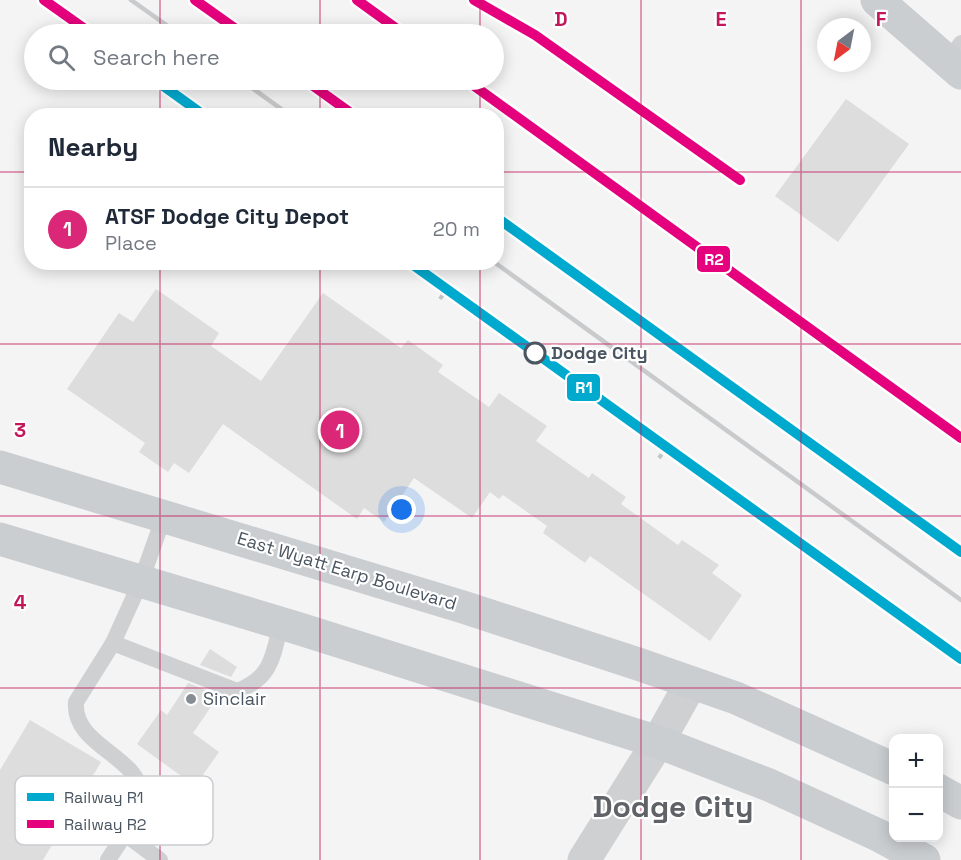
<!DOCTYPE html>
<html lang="en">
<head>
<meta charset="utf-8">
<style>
	body { margin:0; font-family:"Space Grotesk",sans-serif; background:#f6f6f7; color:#1f2937 }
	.controls { position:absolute; right:18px; bottom:18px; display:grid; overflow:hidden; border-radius:12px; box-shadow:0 3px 15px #0003 }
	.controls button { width:54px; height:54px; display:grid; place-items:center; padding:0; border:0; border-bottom:2px solid #e0e1e3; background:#fff; color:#1f2937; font:30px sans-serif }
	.compass { position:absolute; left:817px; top:18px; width:54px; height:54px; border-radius:50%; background:#fff; box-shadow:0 3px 15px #0003; rotate:212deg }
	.you { position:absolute; left:402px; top:510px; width:21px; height:21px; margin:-15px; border:4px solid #fff; border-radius:50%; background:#1a73e8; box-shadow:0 0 0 9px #1a73e833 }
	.badge { display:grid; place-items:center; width:39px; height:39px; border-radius:50%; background:#db2777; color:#fff; font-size:20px; font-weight:700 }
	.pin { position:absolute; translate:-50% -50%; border:3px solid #fff; box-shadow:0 2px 6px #0006 }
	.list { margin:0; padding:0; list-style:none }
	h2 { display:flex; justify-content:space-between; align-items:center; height:78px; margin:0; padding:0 24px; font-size:26px }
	h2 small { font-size:20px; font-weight:400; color:#747a83 }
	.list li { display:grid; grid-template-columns:39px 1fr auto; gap:18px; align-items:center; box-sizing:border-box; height:84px; padding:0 24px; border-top:2px solid #e0e1e3 }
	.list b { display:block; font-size:22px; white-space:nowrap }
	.list p { margin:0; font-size:20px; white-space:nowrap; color:#747a83 }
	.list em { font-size:20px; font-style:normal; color:#747a83 }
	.icon { flex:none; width:33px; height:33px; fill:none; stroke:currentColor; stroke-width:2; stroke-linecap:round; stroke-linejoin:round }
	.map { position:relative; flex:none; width:961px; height:860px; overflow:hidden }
	.search { position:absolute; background:#fff; box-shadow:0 3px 15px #0003; left:24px; top:24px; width:480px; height:66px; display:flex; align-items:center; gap:15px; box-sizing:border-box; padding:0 21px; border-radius:33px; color:#747a83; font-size:22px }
	.panel { position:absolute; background:#fff; box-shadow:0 3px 15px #0003; left:24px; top:108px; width:480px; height:162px; border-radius:24px }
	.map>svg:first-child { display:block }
	.building { fill:#ddddde }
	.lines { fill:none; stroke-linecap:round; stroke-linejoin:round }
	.path { stroke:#bcc7c4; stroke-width:4; stroke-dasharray:4.5 3; stroke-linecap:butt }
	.service { stroke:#ced0d2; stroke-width:16 }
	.tertiary { stroke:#ced0d2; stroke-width:33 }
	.primary { stroke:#caced1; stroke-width:33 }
	.rail { stroke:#c9cacc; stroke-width:4.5 }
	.rail-1-casing { stroke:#fff; stroke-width:15 }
	.rail-2-casing { stroke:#fff; stroke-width:15 }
	.rail-1 { stroke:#00a9ce; stroke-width:10 }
	.rail-2 { stroke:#e5007d; stroke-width:10 }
	.grid { fill:none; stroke:#c2185b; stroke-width:1.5; stroke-opacity:0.55 }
	.stop-dot { fill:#fff; stroke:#4a5661; stroke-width:3 }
	.poi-dot { fill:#868d94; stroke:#fff; stroke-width:2 }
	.labels { text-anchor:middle; stroke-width:4.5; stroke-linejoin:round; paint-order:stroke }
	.stop-label { font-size:18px; font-weight:bold; fill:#4a5661; stroke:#fff; text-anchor:start }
	.street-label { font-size:18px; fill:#4a5661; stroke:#fff }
	.poi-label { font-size:18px; fill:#4a5661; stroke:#fff; text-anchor:start }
	.town-label { font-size:30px; font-weight:bold; fill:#5f6368; stroke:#fff }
	.key { fill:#fff; stroke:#c9ccd0; stroke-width:1.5 }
	.key-label { font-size:16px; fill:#4a5661 }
	.grid-label { font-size:20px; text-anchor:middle; font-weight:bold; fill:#c2185b; stroke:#fff; stroke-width:4.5; stroke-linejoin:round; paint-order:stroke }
	.line-badge { stroke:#fff; stroke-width:2 }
	.badge-label { font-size:16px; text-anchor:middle; font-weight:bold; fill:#fff }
</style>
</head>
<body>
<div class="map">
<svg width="961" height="860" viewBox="0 0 961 860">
	<rect width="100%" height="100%" fill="#f4f4f4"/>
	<g class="building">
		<polygon points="846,99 909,144 838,242 775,196"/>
		<polygon points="156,289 219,333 211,346 261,381 323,293 401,348 408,340 443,365 438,372 489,407 499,393 547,426 536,441 589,478 592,473 626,497 621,504 678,545 682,540 719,565 712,573 742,595 710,641 590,556 585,563 543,533 547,526 503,495 499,499 490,492 472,518 414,478 384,522 364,508 357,519 223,424 189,473 174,463 168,472 139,452 145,443 67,389 119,313 133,322"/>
		<polygon points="210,649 237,667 231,677 200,665"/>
		<polygon points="188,683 219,695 193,733 219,752 195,786 137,744 161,710 167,715"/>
		<polygon points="30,720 101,762 43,860 0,860 0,770"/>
	</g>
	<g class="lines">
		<g class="path">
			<polyline points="440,299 450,284"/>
			<polyline points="659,458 670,442"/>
		</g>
		<g class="service">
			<polyline points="948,62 961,43"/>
			<path d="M113 643 237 691C272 678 273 656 281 623"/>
			<polyline points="108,860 125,834"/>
			<path d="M160 860 125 834C129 823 138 810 140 799 146 757 72 748 76 702L113 643 141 581 164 516"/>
		</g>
		<polyline class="tertiary" points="584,860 658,742 691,683"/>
		<g class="primary">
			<polyline points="877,0 961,73"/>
			<polyline points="0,467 463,607 638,664 736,698 894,769"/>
			<polyline points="0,539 300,629 658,742 769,785 878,835 924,860"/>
			<polyline points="938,790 961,803"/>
		</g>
		<g class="rail">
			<polyline points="131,0 179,34"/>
			<polyline points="195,0 243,34"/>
			<polyline points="357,0 404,34"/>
			<polyline points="474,0 535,35 740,180"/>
			<polyline points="241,80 291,116"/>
			<polyline points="305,80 355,116"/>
			<polyline points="466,80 961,438"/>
			<polyline points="496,217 961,552"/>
			<polyline points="494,262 961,600"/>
		</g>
		<defs>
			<g id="rail-1">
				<polyline points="155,80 205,116"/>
				<polyline points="496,217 961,552"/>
				<polyline points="409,262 961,659"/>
			</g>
			<g id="rail-2">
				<polyline points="44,0 92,34"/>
				<polyline points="195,0 243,34"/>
				<polyline points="357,0 404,34"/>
				<polyline points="474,0 535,35 740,180"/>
				<polyline points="305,80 355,116"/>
				<polyline points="466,80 961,438"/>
			</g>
		</defs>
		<use href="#rail-1" class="rail-1-casing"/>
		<use href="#rail-2" class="rail-2-casing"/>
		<use href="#rail-1" class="rail-1"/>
		<use href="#rail-2" class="rail-2"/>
	</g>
	<path class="grid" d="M160 0V34M320 0V34M480 0V34M641 0V860M801 0V860M160 80V116M320 80V116M480 80V116M0 172H32M496 172H961M160 262V860M320 262V860M480 262V860M0 344H961M0 516H961M0 688H961"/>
	<circle class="stop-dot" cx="535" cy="353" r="10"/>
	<circle class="poi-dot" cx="191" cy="699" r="6"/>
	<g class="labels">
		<g class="stop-label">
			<text x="551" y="359">Dodge City</text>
		</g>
		<g class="street-label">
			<text transform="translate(347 571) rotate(17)" y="6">East Wyatt Earp Boulevard</text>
		</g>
		<g class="poi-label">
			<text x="203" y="705">Sinclair</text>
		</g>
		<g class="town-label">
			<text x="673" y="817">Dodge City</text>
		</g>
	</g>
	<rect x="15" y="776" width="198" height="69" rx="9" class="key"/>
	<rect x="27" y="793" width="27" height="8" fill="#00a9ce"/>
	<rect x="27" y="820" width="27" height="8" fill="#e5007d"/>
	<g class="key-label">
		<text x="64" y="803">Railway R1</text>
		<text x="64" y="830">Railway R2</text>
	</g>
	<g class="grid-label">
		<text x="561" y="26">D</text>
		<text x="721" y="26">E</text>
		<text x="881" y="26">F</text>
		<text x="20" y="437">3</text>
		<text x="20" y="609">4</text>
	</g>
	<g class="line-badge">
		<rect x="696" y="245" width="35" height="28" rx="6" fill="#e5007d"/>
		<rect x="566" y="373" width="35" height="29" rx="6" fill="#00a9ce"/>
	</g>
	<g class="badge-label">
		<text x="714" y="265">R2</text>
		<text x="584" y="393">R1</text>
	</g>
</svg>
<div class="controls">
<button>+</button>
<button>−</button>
</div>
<svg class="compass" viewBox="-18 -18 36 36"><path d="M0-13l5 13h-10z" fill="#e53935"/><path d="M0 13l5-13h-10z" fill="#747a83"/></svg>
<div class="you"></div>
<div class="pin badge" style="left:340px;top:430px">1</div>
<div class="search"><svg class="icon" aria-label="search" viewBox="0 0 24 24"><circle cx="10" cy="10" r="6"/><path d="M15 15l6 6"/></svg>Search here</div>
<section class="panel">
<h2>Nearby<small></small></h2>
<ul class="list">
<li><span class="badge">1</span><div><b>ATSF Dodge City Depot</b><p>Place</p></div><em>20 m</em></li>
</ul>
</section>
</div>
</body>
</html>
